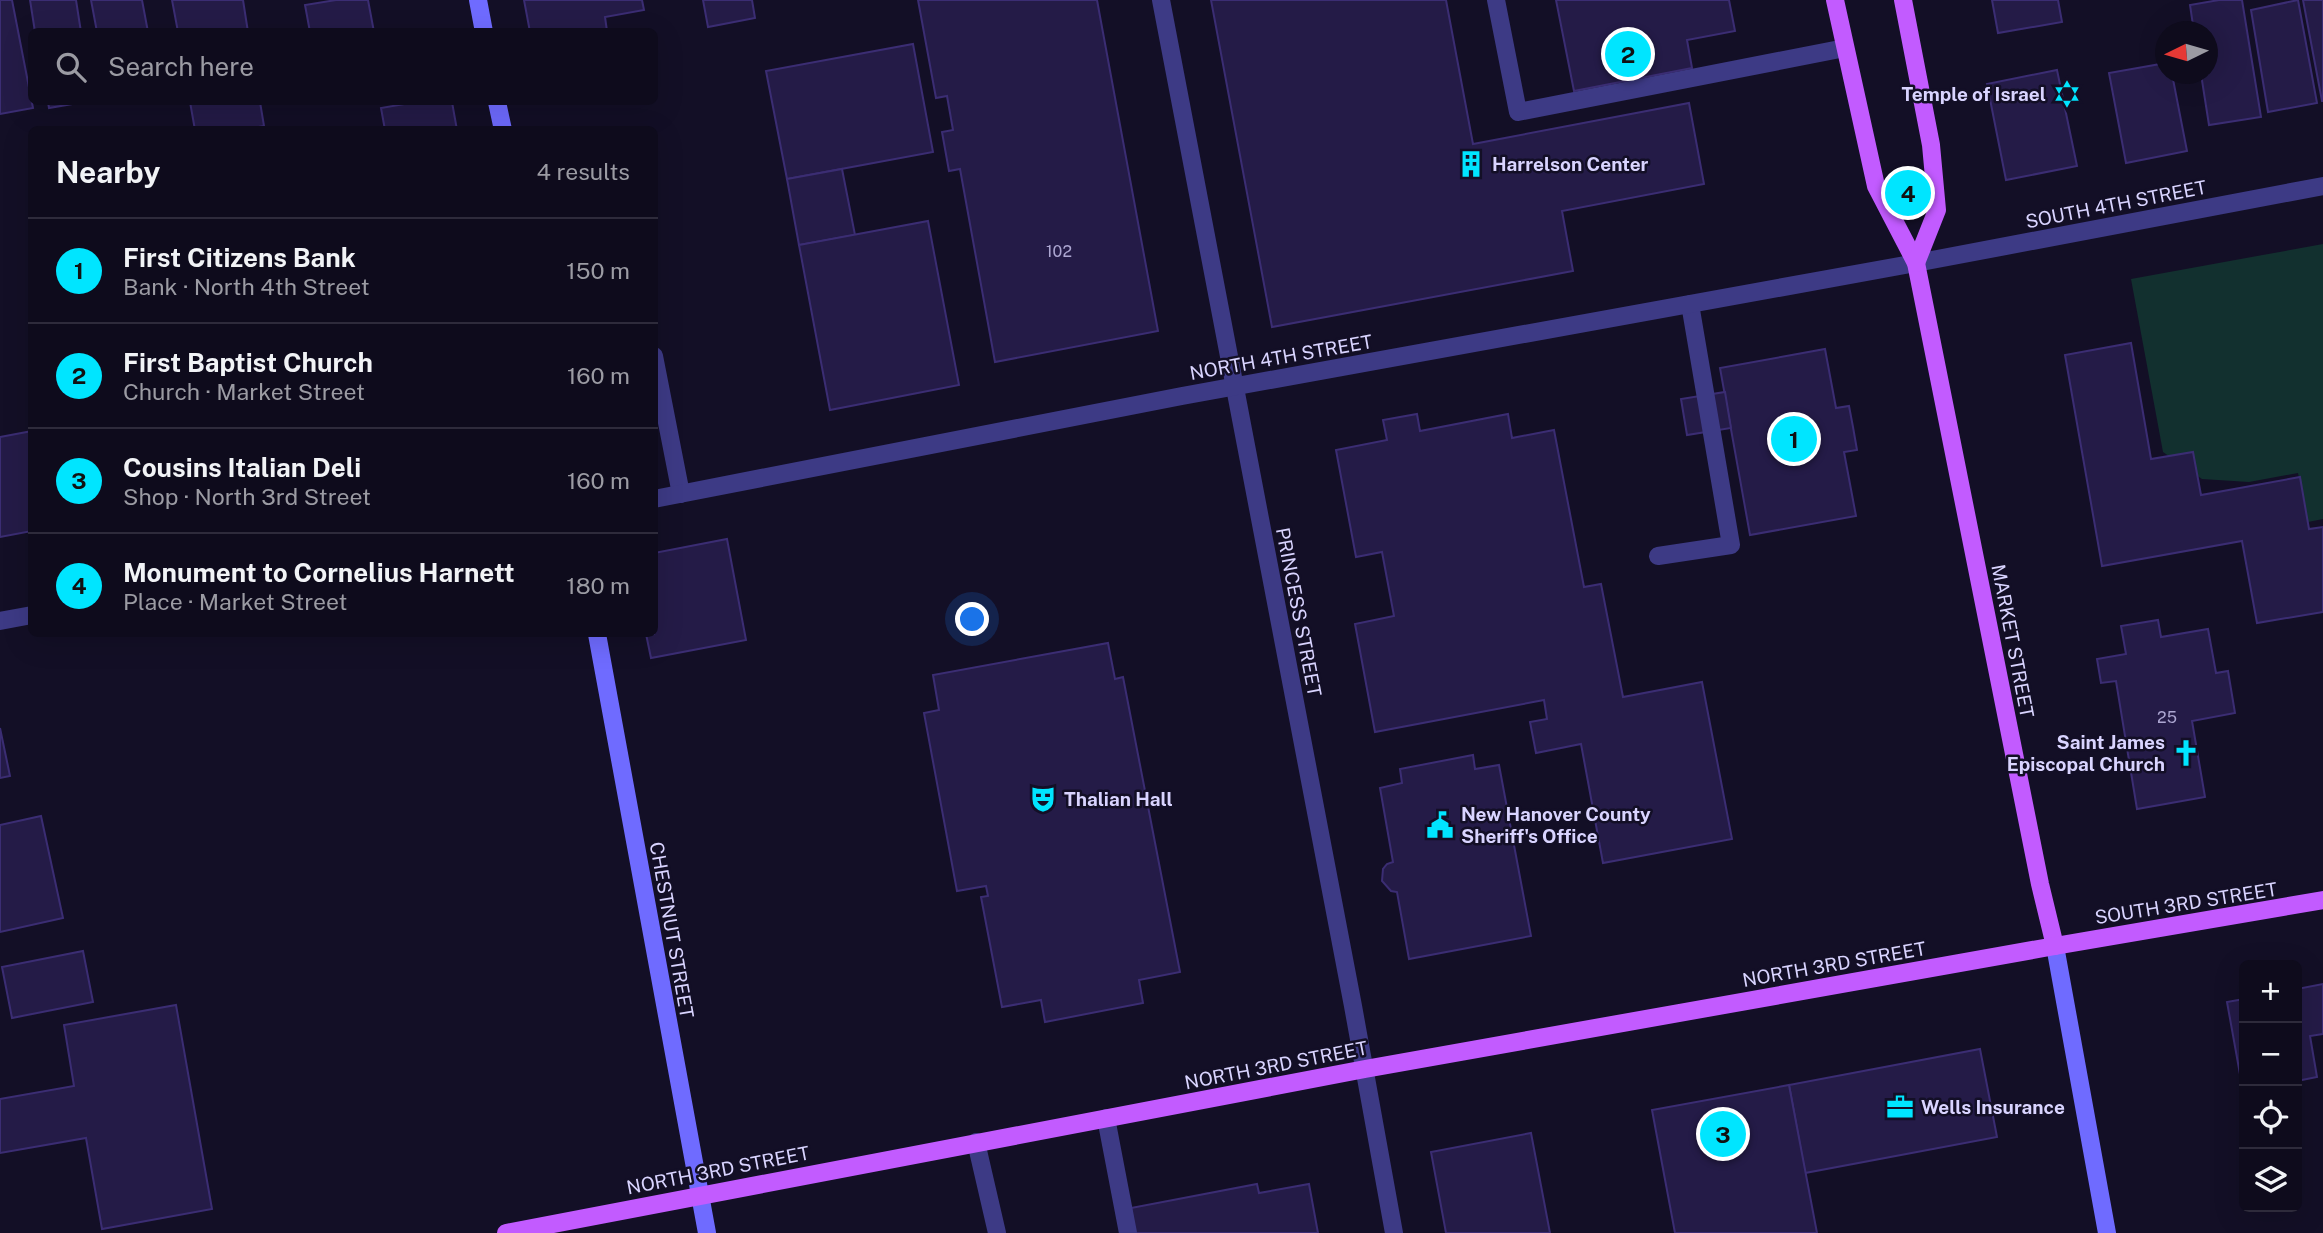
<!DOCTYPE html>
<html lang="en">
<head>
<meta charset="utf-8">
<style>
	body { margin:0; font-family:"Public Sans",sans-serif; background:#1c1929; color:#f1f3f6 }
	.controls { position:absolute; right:21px; bottom:21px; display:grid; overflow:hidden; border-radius:10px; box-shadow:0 7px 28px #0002 }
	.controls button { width:63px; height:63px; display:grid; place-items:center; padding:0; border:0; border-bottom:2px solid #2e2b3b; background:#0e0b1c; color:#f1f3f6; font:35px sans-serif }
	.compass { position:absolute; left:2155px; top:21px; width:63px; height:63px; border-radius:50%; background:#0e0b1c; box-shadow:0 7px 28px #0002; rotate:265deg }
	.you { position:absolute; left:973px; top:620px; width:24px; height:24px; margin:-18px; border:5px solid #fff; border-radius:50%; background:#1a73e8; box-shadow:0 0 0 10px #1a73e833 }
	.badge { display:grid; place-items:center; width:46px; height:46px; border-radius:50%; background:#00e5ff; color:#111; font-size:23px; font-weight:700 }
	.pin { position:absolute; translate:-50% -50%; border:4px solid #fff; box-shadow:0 2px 7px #0006 }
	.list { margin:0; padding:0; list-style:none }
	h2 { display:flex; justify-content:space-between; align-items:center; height:91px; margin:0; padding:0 28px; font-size:30px }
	h2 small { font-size:23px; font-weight:400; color:#9b9ba3 }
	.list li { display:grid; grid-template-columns:46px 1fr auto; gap:21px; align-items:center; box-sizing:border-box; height:105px; padding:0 28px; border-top:2px solid #2e2b3b }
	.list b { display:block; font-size:26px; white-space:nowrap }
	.list p { margin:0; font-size:23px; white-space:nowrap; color:#9b9ba3 }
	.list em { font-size:23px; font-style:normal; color:#9b9ba3 }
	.icon { flex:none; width:38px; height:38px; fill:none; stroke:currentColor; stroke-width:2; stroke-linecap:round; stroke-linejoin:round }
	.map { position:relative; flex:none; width:2323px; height:1233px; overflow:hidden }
	.search { position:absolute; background:#0e0b1c; box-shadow:0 7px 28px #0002; left:28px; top:28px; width:630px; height:77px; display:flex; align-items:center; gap:18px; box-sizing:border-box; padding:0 24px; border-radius:10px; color:#9b9ba3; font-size:26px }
	.panel { position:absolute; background:#0e0b1c; box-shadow:0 7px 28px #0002; left:28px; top:126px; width:630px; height:511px; border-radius:10px }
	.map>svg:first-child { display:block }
	.green { fill:#12302f }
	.building { fill:#241b47; stroke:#3b2d73; stroke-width:2 }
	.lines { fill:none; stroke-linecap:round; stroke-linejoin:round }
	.lane { stroke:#3d3a85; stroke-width:18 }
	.street { stroke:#3d3a85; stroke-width:18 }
	.secondary { stroke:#6f6bff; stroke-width:18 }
	.primary { stroke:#c25bff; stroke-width:18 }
	.labels { text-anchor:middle; stroke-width:5; stroke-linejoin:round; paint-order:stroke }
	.number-label { font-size:16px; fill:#aca6d1 }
	.poi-label { font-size:19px; font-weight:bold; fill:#d9d4ff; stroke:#130f26; text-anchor:start }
	.street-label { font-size:19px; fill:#d9d4ff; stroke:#130f26 }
</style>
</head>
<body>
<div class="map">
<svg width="2323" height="1233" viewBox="0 0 2323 1233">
	<rect width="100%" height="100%" fill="#130f26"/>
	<polygon class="green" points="2323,244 2323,519 2308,522 2298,473 2249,482 2202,479 2163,452 2131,279"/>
	<g class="building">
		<polygon points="0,0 12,0 33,108 0,114"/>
		<polygon points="30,0 76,0 81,32 35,32"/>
		<polygon points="91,0 142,0 148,32 97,32"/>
		<polygon points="172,0 243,0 248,32 178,32"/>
		<polygon points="336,0 368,0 374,32 310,32 305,5"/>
		<polygon points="524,0 642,0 644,10 605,17 607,31 530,32"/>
		<polygon points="703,0 752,0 755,18 708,27"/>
		<polygon points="918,0 1097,0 1158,331 995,362 960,169 949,171 942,132 953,130 947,96 936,98"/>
		<polygon points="1211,0 1446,0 1473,144 1689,103 1704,184 1562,211 1573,271 1272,327"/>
		<polygon points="1556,0 1729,0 1735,31 1687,40 1692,68 1574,91"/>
		<polygon points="1992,0 2058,0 2062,22 1998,33"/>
		<polygon points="2219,0 2242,0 2261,117 2209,125 2201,74 2208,74 2208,32 2194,32 2190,5"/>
		<polygon points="2298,0 2317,103 2268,112 2251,10"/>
		<polygon points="2303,0 2323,0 2323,101 2322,101"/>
		<polygon points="913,44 933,152 787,179 766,71"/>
		<polygon points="2166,63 2166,74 2172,74 2187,151 2126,163 2109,73"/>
		<polygon points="2057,70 2077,166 2006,180 1987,84"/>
		<polygon points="48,102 84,102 49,108"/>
		<polygon points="190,102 260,102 264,126 242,130 195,130"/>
		<polygon points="416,102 452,102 457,130 385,130 381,108"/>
		<polygon points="842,169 855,235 799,245 787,179"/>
		<polygon points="928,221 959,385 830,410 799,245"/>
		<polygon points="2131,343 2151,459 2193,452 2201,495 2300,477 2309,529 2323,527 2323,612 2257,623 2242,541 2102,566 2065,355"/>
		<polygon points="1825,349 1836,408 1849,406 1853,427 1857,450 1844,452 1856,516 1750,535 1720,368"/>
		<polygon points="1725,392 1731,428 1687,435 1681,399"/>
		<polygon points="1417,414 1420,431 1508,414 1512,438 1554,430 1584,587 1601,584 1623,697 1702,682 1732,839 1603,863 1581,744 1536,753 1530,722 1547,719 1544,700 1375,732 1355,624 1394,616 1382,552 1356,557 1336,450 1387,440 1383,420"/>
		<polygon points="32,431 32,531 0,537 0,437"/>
		<polygon points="727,539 746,640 651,658 646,634 654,634 654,553"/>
		<polygon points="2158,620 2161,637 2208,629 2216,673 2228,671 2235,713 2192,721 2205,797 2137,809 2116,681 2101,683 2097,659 2126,654 2121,626"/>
		<polygon points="1108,643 1115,679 1123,677 1180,972 1139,980 1143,1003 1045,1022 1041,1000 1002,1007 981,897 988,896 986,886 957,891 924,713 939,710 933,675"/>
		<polygon points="0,728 10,776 0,778"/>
		<polygon points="1473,755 1475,769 1499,765 1531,936 1409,959 1397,892 1391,891 1382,881 1383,869 1387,864 1393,862 1380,788 1402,783 1400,769"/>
		<polygon points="41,816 63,918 0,932 0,825"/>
		<polygon points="83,951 93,1002 12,1018 2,967"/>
		<polygon points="2323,984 2323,1034 2310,1036 2317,1077 2297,1081 2297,989"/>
		<polygon points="2244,999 2244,1091 2243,1091 2227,1002"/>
		<polygon points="176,1005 212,1209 102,1229 86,1138 0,1153 0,1099 74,1086 64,1025"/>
		<polygon points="1980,1049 1997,1137 1805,1173 1789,1085"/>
		<polygon points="1789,1085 1817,1233 1675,1233 1652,1110"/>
		<polygon points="1531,1133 1550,1233 1446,1233 1431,1152"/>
		<polygon points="1257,1184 1259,1193 1309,1184 1318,1233 1135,1233 1131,1208"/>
	</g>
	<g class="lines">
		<g class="lane">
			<polyline points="1496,0 1518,112 1845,48"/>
			<polyline points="654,356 681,494"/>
			<polyline points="1658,556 1731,545 1690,304"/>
			<polyline points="1106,1118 1128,1233"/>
			<polyline points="976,1142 997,1233"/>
		</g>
		<g class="street">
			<polyline points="1161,0 1353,1006 1394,1233"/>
			<polyline points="654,499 1182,396 1916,263 2323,186"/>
			<polyline points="0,621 32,615"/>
		</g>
		<g class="secondary">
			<polyline points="478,0 484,32"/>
			<polyline points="497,102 503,130"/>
			<polyline points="597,634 707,1233"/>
			<polyline points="2055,946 2107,1233"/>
		</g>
		<g class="primary">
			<polyline points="1835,0 1876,186 1916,263 2040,884 2055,946"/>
			<polyline points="1903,0 1931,145 1937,210 1916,263"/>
			<polyline points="506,1233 1365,1069 2055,946 2323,900"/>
		</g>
	</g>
	<defs>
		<symbol id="synagogue-bare" viewBox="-9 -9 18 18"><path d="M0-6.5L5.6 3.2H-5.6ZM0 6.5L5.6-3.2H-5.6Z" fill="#00e5ff" stroke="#130f26" stroke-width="2.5" paint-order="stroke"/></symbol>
		<symbol id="building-bare" viewBox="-9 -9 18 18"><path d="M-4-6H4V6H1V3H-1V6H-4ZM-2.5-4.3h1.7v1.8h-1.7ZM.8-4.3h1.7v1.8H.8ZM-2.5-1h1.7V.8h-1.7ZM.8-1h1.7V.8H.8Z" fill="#00e5ff" stroke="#130f26" stroke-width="2.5" paint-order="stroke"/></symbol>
		<symbol id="church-bare" viewBox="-9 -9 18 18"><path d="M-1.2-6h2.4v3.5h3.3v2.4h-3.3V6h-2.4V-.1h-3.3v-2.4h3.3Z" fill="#00e5ff" stroke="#130f26" stroke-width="2.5" paint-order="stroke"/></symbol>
		<symbol id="theatre-bare" viewBox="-9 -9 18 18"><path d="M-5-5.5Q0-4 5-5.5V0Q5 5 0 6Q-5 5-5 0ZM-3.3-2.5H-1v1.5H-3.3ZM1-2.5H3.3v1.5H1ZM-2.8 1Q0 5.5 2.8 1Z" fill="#00e5ff" stroke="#130f26" stroke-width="2.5" paint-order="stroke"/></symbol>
		<symbol id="civic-bare" viewBox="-9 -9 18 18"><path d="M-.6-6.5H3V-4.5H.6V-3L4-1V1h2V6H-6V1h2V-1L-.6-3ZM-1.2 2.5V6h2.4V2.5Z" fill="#00e5ff" stroke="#130f26" stroke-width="2.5" paint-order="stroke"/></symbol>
		<symbol id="office-bare" viewBox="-9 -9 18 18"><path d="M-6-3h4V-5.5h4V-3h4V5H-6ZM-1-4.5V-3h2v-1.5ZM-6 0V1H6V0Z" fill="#00e5ff" stroke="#130f26" stroke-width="2.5" paint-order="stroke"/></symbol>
	</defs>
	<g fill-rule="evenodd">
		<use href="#synagogue-bare" x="2048" y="75" width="38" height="38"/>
		<use href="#building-bare" x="1452" y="145" width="38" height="38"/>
		<use href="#church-bare" x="2167" y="734" width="38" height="38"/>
		<use href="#theatre-bare" x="1024" y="780" width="38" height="38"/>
		<use href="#civic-bare" x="1421" y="806" width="38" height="38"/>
		<use href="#office-bare" x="1881" y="1088" width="38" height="38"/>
	</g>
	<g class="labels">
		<g class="number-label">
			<text x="1059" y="257">102</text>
			<text x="2167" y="723">25</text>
		</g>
		<g class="poi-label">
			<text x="2046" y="101" text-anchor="end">Temple of Israel</text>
			<text x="1492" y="171">Harrelson Center</text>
			<text x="2165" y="749" text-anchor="end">Saint James<tspan x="2165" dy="22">Episcopal Church</tspan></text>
			<text x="1064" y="806">Thalian Hall</text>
			<text x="1461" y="821">New Hanover County<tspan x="1461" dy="22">Sheriff's Office</tspan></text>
			<text x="1921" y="1114">Wells Insurance</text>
		</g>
		<g class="street-label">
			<text transform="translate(2116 204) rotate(-11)" y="7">SOUTH 4TH STREET</text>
			<text transform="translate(1281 357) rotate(-10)" y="7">NORTH 4TH STREET</text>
			<text transform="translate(1299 612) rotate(79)" y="7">PRINCESS STREET</text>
			<text transform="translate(2013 641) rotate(79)" y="7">MARKET STREET</text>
			<text transform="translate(2186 903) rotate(-9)" y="7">SOUTH 3RD STREET</text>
			<text transform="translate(672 930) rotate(80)" y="7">CHESTNUT STREET</text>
			<text transform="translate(1834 964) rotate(-10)" y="7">NORTH 3RD STREET</text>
			<text transform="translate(1276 1065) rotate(-11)" y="7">NORTH 3RD STREET</text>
			<text transform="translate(718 1170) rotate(-11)" y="7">NORTH 3RD STREET</text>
		</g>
	</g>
</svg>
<div class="controls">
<button>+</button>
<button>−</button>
<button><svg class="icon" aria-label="locate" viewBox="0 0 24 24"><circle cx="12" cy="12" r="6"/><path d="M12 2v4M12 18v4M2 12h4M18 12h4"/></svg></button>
<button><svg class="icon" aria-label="layers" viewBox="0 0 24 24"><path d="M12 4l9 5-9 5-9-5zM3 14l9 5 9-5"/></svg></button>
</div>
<svg class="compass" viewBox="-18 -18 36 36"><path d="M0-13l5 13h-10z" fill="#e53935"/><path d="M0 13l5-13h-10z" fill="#9b9ba3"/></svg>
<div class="you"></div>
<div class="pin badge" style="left:1794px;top:439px">1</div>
<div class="pin badge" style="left:1628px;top:54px">2</div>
<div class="pin badge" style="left:1723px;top:1134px">3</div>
<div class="pin badge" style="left:1908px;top:193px">4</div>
<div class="search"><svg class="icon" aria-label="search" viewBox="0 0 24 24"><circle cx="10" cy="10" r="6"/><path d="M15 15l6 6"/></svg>Search here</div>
<section class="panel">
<h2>Nearby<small>4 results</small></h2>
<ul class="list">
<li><span class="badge">1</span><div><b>First Citizens Bank</b><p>Bank · North 4th Street</p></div><em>150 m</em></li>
<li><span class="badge">2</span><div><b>First Baptist Church</b><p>Church · Market Street</p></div><em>160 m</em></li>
<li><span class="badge">3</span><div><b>Cousins Italian Deli</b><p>Shop · North 3rd Street</p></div><em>160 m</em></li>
<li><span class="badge">4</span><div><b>Monument to Cornelius Harnett</b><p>Place · Market Street</p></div><em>180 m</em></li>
</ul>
</section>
</div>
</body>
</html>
